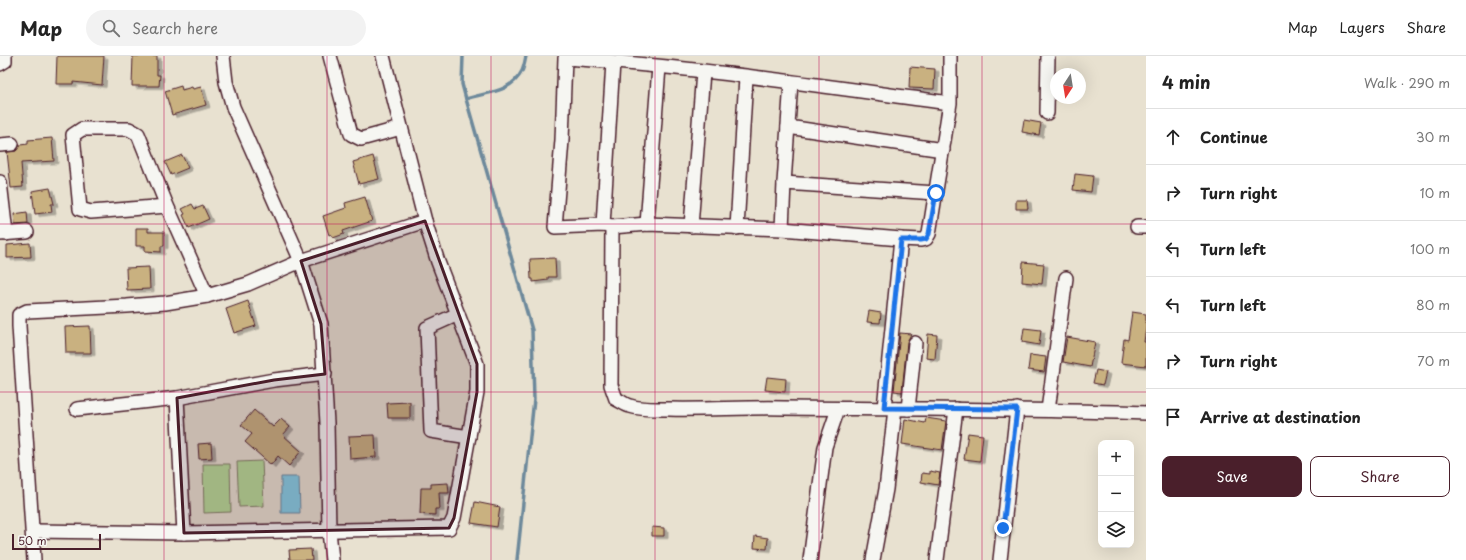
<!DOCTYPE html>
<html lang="en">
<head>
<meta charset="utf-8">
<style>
	body { margin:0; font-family:"Playpen Sans",sans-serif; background:#f2f2f2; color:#222 }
	.controls { position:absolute; right:12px; bottom:12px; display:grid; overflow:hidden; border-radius:8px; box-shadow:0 4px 16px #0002 }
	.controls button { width:36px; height:36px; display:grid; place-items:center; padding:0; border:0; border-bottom:1px solid #e0e0e0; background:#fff; color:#222; font:20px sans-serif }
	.compass { position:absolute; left:1050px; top:12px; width:36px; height:36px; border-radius:50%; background:#fff; box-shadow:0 4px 16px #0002; rotate:192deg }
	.scale { position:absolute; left:12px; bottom:10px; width:89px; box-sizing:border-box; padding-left:4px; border:2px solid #4a1f2b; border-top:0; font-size:11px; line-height:14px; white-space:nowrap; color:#4a1f2b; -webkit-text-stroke:3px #f6f6f2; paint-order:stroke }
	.stop { position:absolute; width:12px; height:12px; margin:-9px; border:3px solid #1a73e8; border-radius:50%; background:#fff }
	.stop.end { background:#1a73e8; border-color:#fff; box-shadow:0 1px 4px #0008 }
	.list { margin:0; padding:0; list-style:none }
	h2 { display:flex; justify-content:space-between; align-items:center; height:52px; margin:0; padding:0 16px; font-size:17px }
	h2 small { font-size:13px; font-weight:400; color:#767676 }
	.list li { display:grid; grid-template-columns:26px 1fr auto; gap:12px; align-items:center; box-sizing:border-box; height:56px; padding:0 16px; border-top:1px solid #e0e0e0 }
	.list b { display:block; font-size:15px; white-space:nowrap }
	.list em { font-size:13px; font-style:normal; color:#767676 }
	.actions { display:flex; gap:8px; padding:12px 16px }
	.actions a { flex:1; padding:9px 0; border:1px solid #4a1f2b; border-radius:8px; text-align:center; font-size:14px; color:#4a1f2b }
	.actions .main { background:#4a1f2b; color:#fff }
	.icon { flex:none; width:22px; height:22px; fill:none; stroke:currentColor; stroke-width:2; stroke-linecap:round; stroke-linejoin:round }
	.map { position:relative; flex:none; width:1146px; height:504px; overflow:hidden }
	header { display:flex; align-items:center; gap:24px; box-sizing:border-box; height:56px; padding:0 20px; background:#fff; border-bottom:1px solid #e0e0e0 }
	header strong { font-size:19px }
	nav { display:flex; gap:22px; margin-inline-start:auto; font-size:14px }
	.search { width:280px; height:36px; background:#f2f2f2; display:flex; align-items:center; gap:10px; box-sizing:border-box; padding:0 14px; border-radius:22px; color:#767676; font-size:15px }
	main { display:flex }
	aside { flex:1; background:#fff }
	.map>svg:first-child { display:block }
	.green { fill:#b7dd98; stroke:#807e62 }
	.water { fill:#85d0e6; stroke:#6d899b }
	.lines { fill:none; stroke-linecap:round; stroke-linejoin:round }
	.stream { stroke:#6d899b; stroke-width:3.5 }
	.building { fill:#c9b180; stroke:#4a1f2b; filter:url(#shadow) }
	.street-casing { stroke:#4a1f2b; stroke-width:16 }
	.street { stroke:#f6f6f2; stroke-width:13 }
	.route { stroke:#1a73e8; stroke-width:5 }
	.marked { fill:#4a1f2b; fill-opacity:0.2; stroke:#4a1f2b; stroke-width:3; stroke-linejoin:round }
	.grid { fill:none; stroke:#c2185b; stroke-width:1; stroke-opacity:0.55 }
</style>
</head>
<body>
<header>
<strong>Map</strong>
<div class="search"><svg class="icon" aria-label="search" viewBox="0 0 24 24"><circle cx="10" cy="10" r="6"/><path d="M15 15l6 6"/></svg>Search here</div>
<nav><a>Map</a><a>Layers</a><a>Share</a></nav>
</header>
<main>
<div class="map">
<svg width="1146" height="504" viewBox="0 0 1146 504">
	<defs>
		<filter id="shadow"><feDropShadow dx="4" dy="2.5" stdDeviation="0" flood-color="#0004"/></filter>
	</defs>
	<rect width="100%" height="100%" fill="#e8e1d0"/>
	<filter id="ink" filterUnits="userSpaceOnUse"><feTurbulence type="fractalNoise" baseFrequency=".025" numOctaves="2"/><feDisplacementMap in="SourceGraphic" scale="8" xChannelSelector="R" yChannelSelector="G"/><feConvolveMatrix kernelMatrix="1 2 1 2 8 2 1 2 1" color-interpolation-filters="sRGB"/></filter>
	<g filter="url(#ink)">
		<g class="green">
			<polygon points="262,405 264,450 239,451 237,406"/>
			<polygon points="203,408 230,408 231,456 204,457"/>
		</g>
		<polygon class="water" points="281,421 299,421 300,457 281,457"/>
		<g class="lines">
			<g class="stream">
				<polyline points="463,0 462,28 466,43 532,274 534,343 517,504"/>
				<path d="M466 43C486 36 511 37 522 15 524 11 525 5 526 0"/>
			</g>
		</g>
		<g class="building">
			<polygon points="57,0 104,0 102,29 73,26 73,28 56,28"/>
			<polygon points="133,0 157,0 157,19 160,19 159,30 132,30"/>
			<polygon points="910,11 935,13 934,33 909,32"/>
			<polygon points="181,30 182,34 192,31 193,33 201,31 206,49 172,59 165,35"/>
			<polygon points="1024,64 1041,67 1039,79 1022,76"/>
			<polygon points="52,82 54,105 21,107 23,131 11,132 7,96 16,95 20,89 28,88 28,84"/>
			<polygon points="182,99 188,112 171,119 165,106"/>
			<polygon points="373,100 379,123 359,128 353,106"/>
			<polygon points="1075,118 1093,120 1091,136 1073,134"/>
			<polygon points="50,132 54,148 51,148 52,156 35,158 32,135"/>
			<polygon points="365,141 372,165 343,175 344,178 333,182 331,178 329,179 323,160 346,152 345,147"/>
			<polygon points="1016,144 1027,144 1028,153 1016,153"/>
			<polygon points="192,148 195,153 203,150 209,163 189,172 183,159 185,158 182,153"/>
			<polygon points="27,156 28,168 15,169 14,158"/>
			<polygon points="136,172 148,172 148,176 164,176 164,190 161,190 161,196 145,195 145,190 136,190"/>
			<polygon points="30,187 31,201 7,202 7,189"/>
			<polygon points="555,202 556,221 548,221 548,224 533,226 533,223 531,223 530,203"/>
			<polygon points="1023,206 1044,208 1042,228 1022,226"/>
			<polygon points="149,211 150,233 127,234 126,212"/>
			<polygon points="248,245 256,270 234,277 226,253"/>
			<polygon points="869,255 881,257 880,267 867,266"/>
			<polygon points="1132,256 1146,258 1146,272 1144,286 1146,286 1146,310 1121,307 1124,283 1128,284"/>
			<polygon points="90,270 91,297 66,297 65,271"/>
			<polygon points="1024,272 1041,274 1039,289 1022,286"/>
			<polygon points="900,277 911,278 907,286 902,336 894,335"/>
			<polygon points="928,278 937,279 935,303 926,302"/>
			<polygon points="1067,281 1095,286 1090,311 1063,306"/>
			<polygon points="1030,299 1046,301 1044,316 1028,314"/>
			<polygon points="1096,314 1106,316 1103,329 1093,327"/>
			<polygon points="767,321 786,323 785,336 765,334"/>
			<polygon points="410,346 410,362 388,362 387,347"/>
			<polygon points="254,354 273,371 281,363 290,371 283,379 301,395 289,410 278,400 271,409 245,386 252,378 241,369"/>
			<polygon points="926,362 946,365 942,394 902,388 905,363 925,367"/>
			<polygon points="968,377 983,379 980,405 964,403"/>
			<polygon points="375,379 376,401 350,403 349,380"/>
			<polygon points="211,387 212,402 199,403 198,388"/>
			<polygon points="930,415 940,417 938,429 921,426 922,417 930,418"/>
			<polygon points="448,427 449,437 439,437 440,453 435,453 435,459 420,458 421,432 431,432 431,428"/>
			<polygon points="475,446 500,451 497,471 471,467"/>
			<polygon points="652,471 664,472 664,480 652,480"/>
			<polygon points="755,480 768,482 767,493 754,492"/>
			<polygon points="311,493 312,504 290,504 289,494"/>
		</g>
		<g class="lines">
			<defs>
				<g id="street">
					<polyline points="223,0 226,26 233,51 301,205 321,268 327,367 329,475 332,504"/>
					<polyline points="330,0 351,78 361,83 401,72"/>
					<polyline points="0,8 5,5 5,0"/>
					<path d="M950 47C822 30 694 11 565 2L562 84 555 171 603 169 612 171 647 168 782 173 901 183 921 184 926 183 929 178 950 47V0"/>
					<polyline points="1047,57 1048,0"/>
					<polyline points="788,71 943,94"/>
					<polyline points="0,89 12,88"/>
					<polyline points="0,126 6,178"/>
					<polyline points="784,127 936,137"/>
					<polyline points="167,150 91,156 80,153 73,79 82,73 129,73 138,78 167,150 207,240"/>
					<polyline points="647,168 659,11"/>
					<polyline points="603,169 613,6"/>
					<polyline points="691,170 703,16"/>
					<path d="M612 171 611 329 616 343C621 345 625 349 630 350 642 354 657 353 669 353 707 354 745 351 784 352 905 353 1025 353 1146 357"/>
					<polyline points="1137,171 1146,171"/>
					<polyline points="737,172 746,21"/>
					<polyline points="782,173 784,127 791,26"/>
					<polyline points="0,178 27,176"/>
					<polyline points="458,258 427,272 431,375 469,381"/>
					<polyline points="177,342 184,477"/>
					<polyline points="884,352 901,183"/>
					<polyline points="77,353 177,342 274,324 325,318"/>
					<polyline points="908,353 915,287"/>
					<polyline points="1048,354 1066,222"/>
					<polyline points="33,475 184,477 449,472 454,462 477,336 477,308 438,206 425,165 383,0"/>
					<polyline points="34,504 19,270 19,259 27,255 127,250 165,247 207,240 248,228 301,205 425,165"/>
					<polyline points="810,504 825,391 838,353"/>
					<polyline points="873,504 886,433 895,353"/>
					<polyline points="937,504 956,353"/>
					<polyline points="1000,504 1017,353"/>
				</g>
			</defs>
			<use href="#street" class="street-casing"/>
			<use href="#street" class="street"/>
		</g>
	</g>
	<g class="lines" filter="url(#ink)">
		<polyline class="route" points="936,137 929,178 926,183 921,184 901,184 884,352 1017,353 1003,472"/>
	</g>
	<path class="marked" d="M425 165 477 308V336L454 462 449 472 184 477 177 342 274 324 325 318 321 268 301 205Z"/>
	<path class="grid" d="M164 0V504M327 0V504M491 0V504M655 0V504M819 0V504M982 0V504M0 168H1146M0 336H1146"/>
</svg>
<div class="controls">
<button>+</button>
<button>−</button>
<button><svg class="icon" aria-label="layers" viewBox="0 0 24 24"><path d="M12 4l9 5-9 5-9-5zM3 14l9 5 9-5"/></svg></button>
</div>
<svg class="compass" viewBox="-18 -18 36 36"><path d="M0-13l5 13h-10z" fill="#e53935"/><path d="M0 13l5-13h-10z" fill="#767676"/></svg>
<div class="scale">50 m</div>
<div class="stop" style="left:936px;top:137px"></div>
<div class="stop end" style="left:1003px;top:472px"></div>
</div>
<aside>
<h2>4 min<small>Walk · 290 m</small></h2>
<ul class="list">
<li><svg class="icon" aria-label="ahead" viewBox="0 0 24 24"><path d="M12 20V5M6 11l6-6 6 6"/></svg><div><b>Continue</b></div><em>30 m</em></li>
<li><svg class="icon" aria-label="right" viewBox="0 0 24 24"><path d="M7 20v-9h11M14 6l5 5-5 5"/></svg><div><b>Turn right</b></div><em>10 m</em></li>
<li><svg class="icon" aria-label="left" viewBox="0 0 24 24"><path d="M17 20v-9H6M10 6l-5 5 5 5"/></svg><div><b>Turn left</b></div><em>100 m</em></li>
<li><svg class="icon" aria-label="left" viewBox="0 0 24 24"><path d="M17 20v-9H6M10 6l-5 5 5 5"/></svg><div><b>Turn left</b></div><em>80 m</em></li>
<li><svg class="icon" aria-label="right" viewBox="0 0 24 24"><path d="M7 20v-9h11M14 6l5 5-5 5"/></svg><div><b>Turn right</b></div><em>70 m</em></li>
<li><svg class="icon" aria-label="arrive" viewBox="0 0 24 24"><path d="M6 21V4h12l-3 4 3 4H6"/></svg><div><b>Arrive at destination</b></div></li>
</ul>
<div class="actions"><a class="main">Save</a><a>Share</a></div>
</aside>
</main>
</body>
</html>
